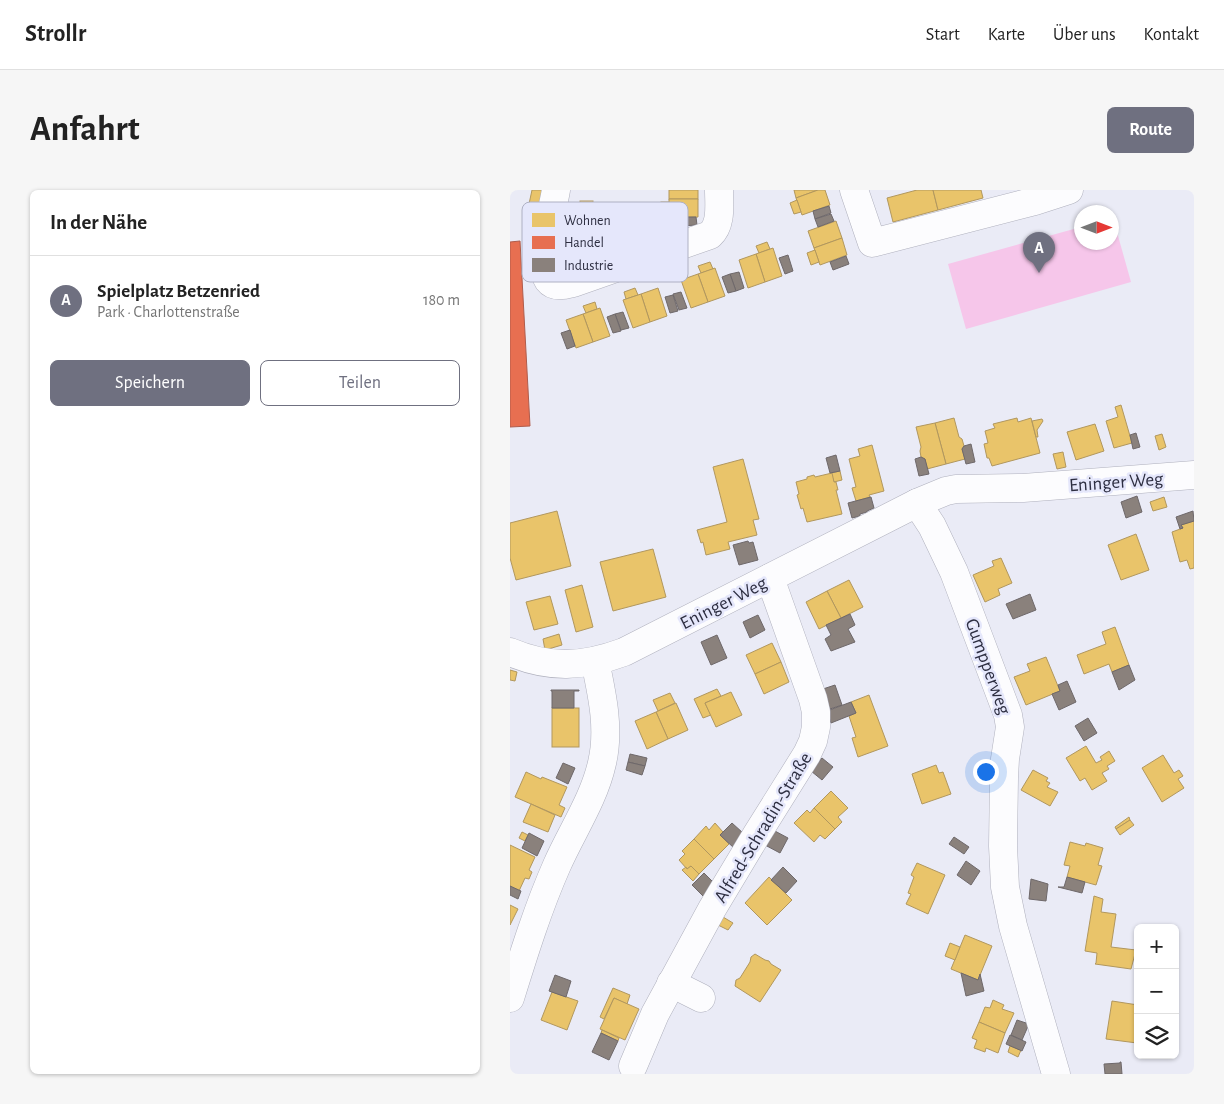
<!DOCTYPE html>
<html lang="de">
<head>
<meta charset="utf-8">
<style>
	body { margin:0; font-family:"Alegreya Sans",sans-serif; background:#f6f6f6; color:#222 }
	.controls { position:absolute; right:15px; bottom:15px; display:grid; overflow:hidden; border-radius:8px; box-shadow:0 1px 4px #0004 }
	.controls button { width:45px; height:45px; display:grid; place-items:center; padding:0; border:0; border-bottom:1px solid #e0e0e0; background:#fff; color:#222; font:25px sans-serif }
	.compass { position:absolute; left:564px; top:15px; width:45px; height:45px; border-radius:50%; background:#fff; box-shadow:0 1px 4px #0004; rotate:90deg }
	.you { position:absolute; left:475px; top:581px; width:18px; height:18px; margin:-12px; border:4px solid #fff; border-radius:50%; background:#1a73e8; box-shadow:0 0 0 8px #1a73e833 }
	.badge { display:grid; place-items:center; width:32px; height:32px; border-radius:50%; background:#6f7080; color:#fff; font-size:16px; font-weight:700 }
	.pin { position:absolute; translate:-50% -41px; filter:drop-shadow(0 1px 2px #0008) }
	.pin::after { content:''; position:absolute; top:26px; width:18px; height:15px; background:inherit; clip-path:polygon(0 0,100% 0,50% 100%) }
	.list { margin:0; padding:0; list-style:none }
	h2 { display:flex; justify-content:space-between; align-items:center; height:65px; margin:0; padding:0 20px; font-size:21px }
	h2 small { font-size:16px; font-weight:400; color:#767676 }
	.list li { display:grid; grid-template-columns:32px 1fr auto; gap:15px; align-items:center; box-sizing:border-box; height:90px; padding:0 20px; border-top:1px solid #e0e0e0 }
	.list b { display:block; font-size:19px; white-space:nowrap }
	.list p { margin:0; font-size:16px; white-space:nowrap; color:#767676 }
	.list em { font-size:16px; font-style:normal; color:#767676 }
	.actions { display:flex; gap:10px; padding:15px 20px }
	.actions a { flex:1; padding:11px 0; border:1px solid #6f7080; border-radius:8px; text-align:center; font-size:18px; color:#6f7080 }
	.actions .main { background:#6f7080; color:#fff }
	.icon { flex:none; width:28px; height:28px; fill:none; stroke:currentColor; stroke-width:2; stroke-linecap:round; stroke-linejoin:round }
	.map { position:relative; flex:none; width:684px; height:884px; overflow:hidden; border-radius:8px }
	header { display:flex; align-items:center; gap:30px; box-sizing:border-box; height:70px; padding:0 25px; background:#fff; border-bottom:1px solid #e0e0e0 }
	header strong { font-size:24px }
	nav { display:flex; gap:28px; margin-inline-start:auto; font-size:18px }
	.intro { display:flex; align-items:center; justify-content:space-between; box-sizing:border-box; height:120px; padding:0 30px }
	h1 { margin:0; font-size:35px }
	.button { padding:12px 22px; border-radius:8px; background:#6f7080; color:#fff; font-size:18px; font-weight:700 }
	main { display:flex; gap:30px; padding:0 30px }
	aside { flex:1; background:#fff; border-radius:8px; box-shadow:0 1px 4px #0004 }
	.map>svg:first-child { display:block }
	.green { fill:#f6c6ea }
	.homes { fill:#e9c46a; stroke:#b1975e }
	.shops { fill:#e76f51; stroke:#af5c4c }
	.industry { fill:#8a817c; stroke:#6e686a }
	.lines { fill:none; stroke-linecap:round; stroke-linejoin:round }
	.minor-casing { stroke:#afb0bd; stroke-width:29 }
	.minor { stroke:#fcfcfe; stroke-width:28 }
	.labels { text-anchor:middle; stroke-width:5; stroke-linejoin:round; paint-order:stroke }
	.street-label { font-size:19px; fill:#2d2e41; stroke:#e5e7fb }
	.key { fill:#e5e7fb; stroke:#aeb0c3; stroke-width:1 }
	.key-label { font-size:14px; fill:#2d2e41 }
</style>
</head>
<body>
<header>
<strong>Strollr</strong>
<nav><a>Start</a><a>Karte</a><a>Über uns</a><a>Kontakt</a></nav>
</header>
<div class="intro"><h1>Anfahrt</h1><a class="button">Route</a></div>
<main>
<aside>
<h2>In der Nähe<small></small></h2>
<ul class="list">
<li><span class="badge">A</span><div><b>Spielplatz Betzenried</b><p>Park · Charlottenstraße</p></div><em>180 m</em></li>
</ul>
<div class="actions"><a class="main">Speichern</a><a>Teilen</a></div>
</aside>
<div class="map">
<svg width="684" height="884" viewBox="0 0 684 884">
	<rect width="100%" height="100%" fill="#eaebf6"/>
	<polygon class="green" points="602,28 603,28 621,92 456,139 438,74 571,37 572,52 602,52"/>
	<g class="homes">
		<polygon points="22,0 38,0 35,17 19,14"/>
		<rect x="159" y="0" width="29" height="9"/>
		<polygon points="284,0 308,0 286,8"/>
		<polygon points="308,0 315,0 320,15 292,25 286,8"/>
		<polygon points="407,0 423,0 428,20 383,32 377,8"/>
		<polygon points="423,0 471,0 473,8 428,20"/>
		<polygon points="159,9 188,9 188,27 159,28"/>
		<polygon points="287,10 291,22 284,24 280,13"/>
		<rect x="70" y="11" width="13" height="7"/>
		<rect x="151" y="12" width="8" height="13"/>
		<polygon points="326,31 332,48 304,58 298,41"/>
		<polygon points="332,48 337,65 310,75 304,58"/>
		<polygon points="257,52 260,59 249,63 246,56"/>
		<polygon points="263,58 272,86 255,92 246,64"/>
		<polygon points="305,60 309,72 301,75 297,63"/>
		<polygon points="246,64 255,92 238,98 229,70"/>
		<polygon points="200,72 203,79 191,83 188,76"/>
		<polygon points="205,78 215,106 198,112 188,84"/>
		<polygon points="188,84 198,112 181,118 171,90"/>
		<polygon points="125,98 128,105 116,109 114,102"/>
		<polygon points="148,98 157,126 140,132 131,104"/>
		<polygon points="131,104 140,132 123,138 113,110"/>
		<polygon points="85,112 87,119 76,123 73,116"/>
		<polygon points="90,118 100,146 83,152 73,124"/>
		<polygon points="73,124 83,152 66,158 56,130"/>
		<polygon points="611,215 622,253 604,258 596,231 608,227 605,217"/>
		<polygon points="444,228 449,247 452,249 454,256 452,259 455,269 436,274 425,233"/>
		<polygon points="507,228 508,232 521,228 530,263 482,276 479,268 477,268 474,254 478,253 475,241 485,238 483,234"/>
		<polygon points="532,229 533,231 527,240 528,247 526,247 522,231"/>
		<polygon points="425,233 436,274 417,279 415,269 411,267 410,261 411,257 406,237"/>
		<polygon points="585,234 594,261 566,270 557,242"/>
		<polygon points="652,244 656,257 649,260 645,246"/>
		<polygon points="362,255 374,301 359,305 360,307 346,311 342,298 346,297 339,269 350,266 348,259"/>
		<polygon points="553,262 556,277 547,279 543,264"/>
		<polygon points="233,269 249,329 243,330 247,345 218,352 220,359 196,365 193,352 191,353 187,340 217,332 203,277"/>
		<polygon points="330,281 332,290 324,292 321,283"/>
		<polygon points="322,283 324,292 326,292 328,300 326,300 332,324 297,332 293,318 291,319 287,305 289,304 286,292 297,289 297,287 304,285 305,287"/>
		<polygon points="654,307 657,317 643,321 640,312"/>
		<polygon points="47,321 61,376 6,390 0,368 0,333"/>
		<polygon points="684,331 684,378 680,379 677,370 670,372 662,342 673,338 671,335"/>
		<polygon points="626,344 639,380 611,390 598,355"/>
		<polygon points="143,359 156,407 103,421 90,372"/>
		<polygon points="491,368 502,393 488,399 490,405 475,412 463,385 484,376 482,371"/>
		<polygon points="339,390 353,417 331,428 317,401"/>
		<polygon points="72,395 83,437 66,442 55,400"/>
		<polygon points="317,401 331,428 309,439 296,412"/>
		<polygon points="40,406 48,434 24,440 16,412"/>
		<polygon points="605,437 619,475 602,482 599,474 574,484 567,465 596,454 592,442"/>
		<polygon points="49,444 52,455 35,460 33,449"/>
		<polygon points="262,453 271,472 245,484 236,465"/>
		<polygon points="536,467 550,501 516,515 504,487 520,481 517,474"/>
		<polygon points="271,472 279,492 254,504 245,484"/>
		<polygon points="0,480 7,482 5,491 0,490"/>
		<polygon points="207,499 211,506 195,513 201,525 193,528 184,509"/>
		<polygon points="221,502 232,525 206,537 195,513"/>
		<polygon points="160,503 165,513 148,521 143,510"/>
		<polygon points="359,505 378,556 348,567 342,548 346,547 339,526 346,523 341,512"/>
		<polygon points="166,513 178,540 158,549 146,522"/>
		<rect x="42" y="518" width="27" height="39"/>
		<polygon points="146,522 158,549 137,559 125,531"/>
		<polygon points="576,556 586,573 592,570 590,567 599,561 605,571 597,576 599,579 592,583 597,591 582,600 575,588 570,591 556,568"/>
		<polygon points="653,565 664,583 669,580 673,586 668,589 674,598 652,612 632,578"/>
		<polygon points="426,575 429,583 433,582 441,604 412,614 402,584"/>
		<polygon points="523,580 538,588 536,591 540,593 537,597 548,602 540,616 511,600"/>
		<polygon points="16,582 31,589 32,587 57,597 49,615 55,618 51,627 5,607"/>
		<polygon points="321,601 338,618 328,627 332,632 325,639 304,618"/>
		<polygon points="21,614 45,625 38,642 13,632"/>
		<polygon points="304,618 325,639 315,649 310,645 304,652 284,633 297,620 300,623"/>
		<polygon points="619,627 620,630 606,639 605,637"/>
		<polygon points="620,630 624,635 610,645 606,639"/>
		<polygon points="205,633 213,642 210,645 219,654 204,669 184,649 196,636 199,640"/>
		<polygon points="12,642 18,645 15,651 9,648"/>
		<polygon points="184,649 204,669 189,684 181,676 177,679 169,670 175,664 172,661"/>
		<polygon points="560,652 575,656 576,653 593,658 588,675 592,676 586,695 557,687 560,676 554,675"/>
		<polygon points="0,655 25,667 19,680 22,682 19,689 15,688 9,701 0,696"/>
		<polygon points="407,673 435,685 418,724 396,714 401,704 398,703 404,687 401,685"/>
		<polygon points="181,676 189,684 183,691 172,680 176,677 177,679"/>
		<polygon points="259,687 282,710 257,735 235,713"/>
		<polygon points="584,706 593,709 591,722 606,724 601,757 626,760 621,779 585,774 586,773 587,763 575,761"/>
		<polygon points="0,715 8,719 0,735"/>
		<polygon points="213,727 223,733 218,740 208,735"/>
		<polygon points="455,745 482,756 468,790 441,779"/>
		<polygon points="440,753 450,757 445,770 435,766"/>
		<polygon points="245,764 255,770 259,771 261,774 271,780 250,812 225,796 226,790 230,788 240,772 241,767"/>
		<polygon points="103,798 120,805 117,814 104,808 94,829 90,827"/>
		<polygon points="42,802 68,811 57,840 31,830"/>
		<polygon points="104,808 129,819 115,850 90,839"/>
		<polygon points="483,810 494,815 492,819 504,823 495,843 469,832 475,817 480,818"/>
		<polygon points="602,811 628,815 627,853 596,849"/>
		<polygon points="469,832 495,843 488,863 476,858 475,862 464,858 467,850 462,848"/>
		<polygon points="92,840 109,848 108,851 91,843"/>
		<polygon points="500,856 511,860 508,867 498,862"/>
	</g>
	<polygon class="shops" points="10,51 20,236 0,237 0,52"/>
	<g class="industry">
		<polygon points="319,16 321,23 305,29 303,21"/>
		<polygon points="321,24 324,31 308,37 305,29"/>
		<polygon points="169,27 186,27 187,35 170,36"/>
		<polygon points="278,65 283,81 275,84 269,68"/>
		<polygon points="336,66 339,74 323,80 320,72"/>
		<polygon points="229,82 234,98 226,101 220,84"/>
		<polygon points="220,84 226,101 218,103 212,87"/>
		<polygon points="171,102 177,118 169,120 163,104"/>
		<polygon points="163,105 168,121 160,123 155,107"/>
		<polygon points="113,122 119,138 111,140 105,124"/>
		<polygon points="105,124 111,141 103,143 97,127"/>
		<polygon points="60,140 65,156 57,159 51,143"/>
		<polygon points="626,243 630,257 623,259 620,245"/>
		<polygon points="461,254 465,272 456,274 452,259 454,256"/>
		<polygon points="326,265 330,281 320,283 316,268"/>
		<polygon points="411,267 415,269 419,284 409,286 405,269"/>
		<polygon points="627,306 632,322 616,328 611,312"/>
		<polygon points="361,307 364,318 357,321 357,322 350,324 350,326 342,328 338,313"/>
		<polygon points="683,321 684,331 671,335 673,338 670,339 666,327"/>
		<polygon points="238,351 239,353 243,352 248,370 229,375 223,355"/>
		<polygon points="520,404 526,420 503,429 496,414"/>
		<polygon points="340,424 345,435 338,439 345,452 321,461 315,449 321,445 316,435"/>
		<polygon points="248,425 255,440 240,448 233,432"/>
		<polygon points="207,445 217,468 201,475 191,452"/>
		<polygon points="619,475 625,490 609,500 602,482"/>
		<polygon points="557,491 566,512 549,520 542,504 550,501 548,495"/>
		<polygon points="325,495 332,515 320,519 313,499"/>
		<polygon points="41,500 69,500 69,501 64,501 64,518 42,518 42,501 41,501"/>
		<polygon points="341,512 346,523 321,533 317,521"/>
		<polygon points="578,528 587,543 574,551 565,536"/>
		<polygon points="120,564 137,568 135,576 118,572"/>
		<polygon points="312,568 323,577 312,590 301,581"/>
		<polygon points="118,572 135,576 132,585 116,580"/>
		<polygon points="53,573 65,578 58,594 46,588"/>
		<polygon points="222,633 233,643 224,658 210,645"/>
		<polygon points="263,640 278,648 270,663 255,655"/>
		<polygon points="19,643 34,651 27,666 12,658"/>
		<polygon points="444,647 459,657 454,664 439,654"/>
		<polygon points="456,671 470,681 461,695 447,685"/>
		<polygon points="273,677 287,691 276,703 261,690"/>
		<polygon points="194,683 203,692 194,707 182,695"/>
		<polygon points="557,687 575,692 572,703 548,697 554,697"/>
		<polygon points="521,689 538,694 536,711 519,709"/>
		<polygon points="0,696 11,701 8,709 0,705"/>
		<polygon points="451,783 468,790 470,784 474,801 456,806"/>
		<polygon points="45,785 61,791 56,807 39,801"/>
		<polygon points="507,830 519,834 512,850 501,845"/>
		<polygon points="91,843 108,851 99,870 82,862"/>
		<polygon points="500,845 516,852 512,861 496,854"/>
		<polygon points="610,872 611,872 612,884 595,884 594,874 610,873"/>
	</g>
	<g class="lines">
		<defs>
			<g id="minor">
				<path d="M46 0C43 18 28 75 38 90 44 98 55 95 63 93L200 45C212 34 209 15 209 0"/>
				<polyline points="344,0 362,53 525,11 559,0"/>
				<polyline points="407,313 422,336 444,382 498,525 500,537 495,569 494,588 493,656 495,697 503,736 546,884"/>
				<path d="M0 462C40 479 73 477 114 462L407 313 436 301 446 299 513 298 684 285"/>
				<polyline points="161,793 191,808"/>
				<path d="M0 808C14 763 28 718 47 675 62 641 84 609 92 573 100 539 92 504 85 471"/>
				<polyline points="123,876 145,824 202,719 247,644 297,564 303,551 306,537 306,522 303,509 260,388"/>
			</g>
		</defs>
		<use href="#minor" class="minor-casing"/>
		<use href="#minor" class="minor"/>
	</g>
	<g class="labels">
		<g class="street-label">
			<text transform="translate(606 291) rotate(-4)" y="7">Eninger Weg</text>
			<text transform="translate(213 412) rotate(-27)" y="7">Eninger Weg</text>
			<text transform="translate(479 476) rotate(70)" y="7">Gumpperweg</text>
			<text transform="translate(252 637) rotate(-59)" y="7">Alfred-Schradin-Straße</text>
		</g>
	</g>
	<rect x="12" y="12" width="166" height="80" rx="8" class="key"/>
	<rect x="22" y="23" width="23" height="14" fill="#e9c46a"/>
	<rect x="22" y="46" width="23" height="13" fill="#e76f51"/>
	<rect x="22" y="68" width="23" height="14" fill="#8a817c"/>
	<g class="key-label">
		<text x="54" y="35">Wohnen</text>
		<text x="54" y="57">Handel</text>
		<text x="54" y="80">Industrie</text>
	</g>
</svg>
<div class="controls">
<button>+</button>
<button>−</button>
<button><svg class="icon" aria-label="layers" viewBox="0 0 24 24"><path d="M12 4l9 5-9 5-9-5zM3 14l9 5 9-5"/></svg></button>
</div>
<svg class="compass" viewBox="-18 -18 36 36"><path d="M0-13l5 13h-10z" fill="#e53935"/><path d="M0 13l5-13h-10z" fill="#767676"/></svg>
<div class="you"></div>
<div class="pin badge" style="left:529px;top:83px">A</div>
</div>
</main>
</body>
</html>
